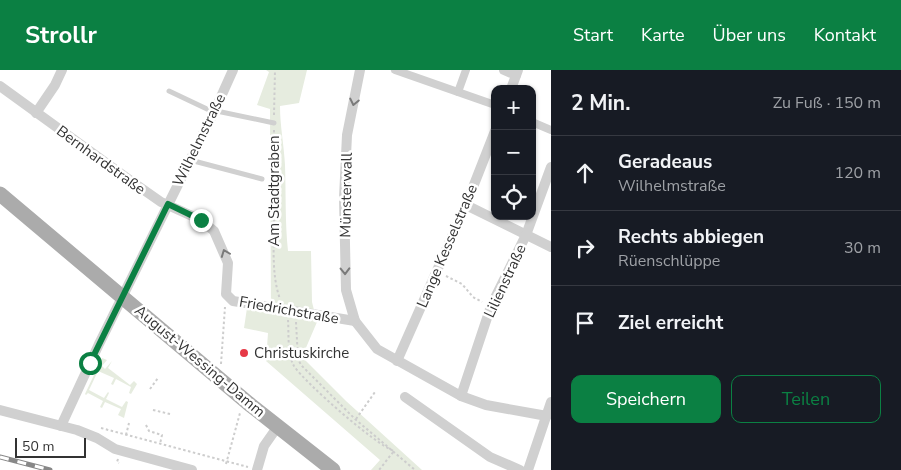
<!DOCTYPE html>
<html lang="de">
<head>
<meta charset="utf-8">
<style>
	body { margin:0; font-family:"Nunito Sans",sans-serif; background:#20242c; color:#f1f3f6 }
	.controls { position:absolute; right:15px; top:15px; display:grid; overflow:hidden; border-radius:10px; box-shadow:0 1px 4px #0004 }
	.controls button { width:45px; height:45px; display:grid; place-items:center; padding:0; border:0; border-bottom:1px solid #363941; background:#171b24; color:#f1f3f6; font:25px sans-serif }
	.scale { position:absolute; left:15px; bottom:12px; width:71px; box-sizing:border-box; padding-left:5px; border:2px solid #333; border-top:0; font-size:14px; line-height:18px; white-space:nowrap; color:#333; -webkit-text-stroke:4px #fff; paint-order:stroke }
	.stop { position:absolute; width:15px; height:15px; margin:-11px; border:4px solid #0b8043; border-radius:50%; background:#fff }
	.stop.end { background:#0b8043; border-color:#fff; box-shadow:0 1px 5px #0008 }
	.list { margin:0; padding:0; list-style:none }
	h2 { display:flex; justify-content:space-between; align-items:center; height:65px; margin:0; padding:0 20px; font-size:21px }
	h2 small { font-size:16px; font-weight:400; color:#9ea1a6 }
	.list li { display:grid; grid-template-columns:32px 1fr auto; gap:15px; align-items:center; box-sizing:border-box; height:75px; padding:0 20px; border-top:1px solid #363941 }
	.list b { display:block; font-size:19px; white-space:nowrap }
	.list p { margin:0; font-size:16px; white-space:nowrap; color:#9ea1a6 }
	.list em { font-size:16px; font-style:normal; color:#9ea1a6 }
	.actions { display:flex; gap:10px; padding:15px 20px }
	.actions a { flex:1; padding:11px 0; border:1px solid #0b8043; border-radius:10px; text-align:center; font-size:18px; color:#0b8043 }
	.actions .main { background:#0b8043; color:#fff }
	.icon { flex:none; width:28px; height:28px; fill:none; stroke:currentColor; stroke-width:2; stroke-linecap:round; stroke-linejoin:round }
	.map { position:relative; flex:none; width:551px; height:400px; overflow:hidden }
	header { display:flex; align-items:center; gap:30px; box-sizing:border-box; height:70px; padding:0 25px; background:#0b8043; color:#fff }
	header strong { font-size:24px }
	nav { display:flex; gap:28px; margin-inline-start:auto; font-size:18px }
	main { display:flex }
	aside { flex:1; background:#171b24 }
	.map>svg:first-child { display:block }
	.green { fill:#e6ecdf }
	.lines { fill:none; stroke-linecap:round; stroke-linejoin:round }
	.path { stroke:#cdcdcd; stroke-width:2; stroke-dasharray:2.5 2.5; stroke-linecap:butt }
	.service { stroke:#d0d0d0; stroke-width:5 }
	.pedestrian { stroke:#d0d0d0; stroke-width:8 }
	.minor { stroke:#d0d0d0; stroke-width:10 }
	.primary { stroke:#ababab; stroke-width:15 }
	.rail-casing { stroke:#888; stroke-width:5 }
	.rail { stroke:#fff; stroke-width:3; stroke-dasharray:9; stroke-linecap:butt }
	.oneway { stroke:#7a7a7a }
	.route { stroke:#0b8043; stroke-width:6 }
	.poi-dot { fill:#e63946; stroke:#fff; stroke-width:2 }
	.labels { text-anchor:middle; stroke-width:5; stroke-linejoin:round; paint-order:stroke }
	.street-label { font-size:15px; fill:#333; stroke:#fff }
	.poi-label { font-size:15px; fill:#333; stroke:#fff; text-anchor:start }
</style>
</head>
<body>
<header>
<strong>Strollr</strong>
<nav><a>Start</a><a>Karte</a><a>Über uns</a><a>Kontakt</a></nav>
</header>
<main>
<div class="map">
<svg width="551" height="400" viewBox="0 0 551 400">
	<rect width="100%" height="100%" fill="#fff"/>
	<g class="green">
		<path d="M266 0H307L299 33 280 36C280 56 284 75 285 95 286 124 285 152 288 181H311L312 232 317 252 302 287 346 331 422 400H371L380 390 266 291 268 263 244 258 247 238 271 242 270 39 257 35 269 2Z"/>
		<polygon points="102,288 107,290 102,296 105,299 112,291 108,298 130,315 134,311 137,314 131,324 129,323 131,317 116,309 113,315 111,314 114,308 98,301 89,320 104,328 108,322 109,323 106,329 122,337 126,331 128,332 124,348 118,345 121,339 105,332 102,338 100,337 103,331 88,323 86,325 85,324"/>
	</g>
	<g class="lines">
		<g class="path">
			<polyline points="274,45 275,0"/>
			<path d="M274 60C273 86 274 111 274 137 275 167 270 201 280 229"/>
			<polyline points="446,206 462,214 473,227 482,232"/>
			<path d="M288 250C289 263 287 284 294 296 305 313 376 375 394 381L379 400"/>
			<polyline points="296,252 298,289 301,295 355,349 415,400"/>
			<polyline points="221,294 225,237"/>
			<polyline points="150,319 158,308"/>
			<polyline points="153,340 170,344"/>
			<polyline points="356,349 375,322"/>
			<polyline points="146,355 149,361 162,365 160,374"/>
			<polyline points="101,358 248,397"/>
			<polyline points="126,365 129,353"/>
			<polyline points="118,389 117,392 119,393"/>
			<polyline points="226,394 240,343"/>
		</g>
		<g class="service">
			<polyline points="169,21 207,39 274,53"/>
			<polyline points="190,90 262,109"/>
		</g>
		<g class="pedestrian">
			<polyline points="395,0 495,35"/>
			<polyline points="458,22 466,0"/>
			<polyline points="532,52 551,60"/>
		</g>
		<g class="minor">
			<polyline points="360,0 347,65 344,128 346,220 355,251 377,279 461,326 486,335 547,346"/>
			<polyline points="504,0 516,5"/>
			<polyline points="0,16 131,111 161,132 201,150 214,161 228,193 226,224 233,231 355,251"/>
			<polyline points="511,19 518,0"/>
			<polyline points="36,43 55,15 62,0"/>
			<polyline points="466,135 551,177"/>
			<polyline points="397,291 466,135 495,61"/>
			<polyline points="461,326 491,236 526,165 551,97"/>
			<polyline points="405,327 490,387 520,400"/>
			<polyline points="0,340 77,360 97,368 115,379 192,400"/>
			<polyline points="61,356 99,274 215,40 233,0"/>
			<polyline points="257,400 264,376 278,356"/>
			<polyline points="528,400 551,332"/>
		</g>
		<polyline class="primary" points="0,124 248,333 333,400"/>
		<defs>
			<polyline id="rail" points="0,387 50,400"/>
		</defs>
		<use href="#rail" class="rail-casing"/>
		<use href="#rail" class="rail"/>
	</g>
	<defs><path id="oneway-chevron" d="M-2-3.5L2.5 0L-2 3.5" fill="none" stroke-width="1.6" stroke-linecap="round" stroke-linejoin="round" transform="scale(1.25)"/></defs>
	<g class="oneway">
		<use href="#oneway-chevron" transform="translate(354 32) rotate(102)"/>
		<use href="#oneway-chevron" transform="translate(225 183) rotate(-111)"/>
		<use href="#oneway-chevron" transform="translate(345 201) rotate(89)"/>
	</g>
	<g class="lines">
		<polyline class="route" points="90,293 168,134 201,150"/>
	</g>
	<circle class="poi-dot" cx="244" cy="283" r="5"/>
	<g class="labels">
		<g class="street-label">
			<text transform="translate(199 70) rotate(-64)" y="5">Wilhelmstraße</text>
			<text transform="translate(101 90) rotate(36)" y="5">Bernhardstraße</text>
			<text transform="translate(274 121) rotate(-90)" y="5">Am Stadtgraben</text>
			<text transform="translate(346 125) rotate(-89)" y="5">Münsterwall</text>
			<text transform="translate(447 176) rotate(-67)" y="5">Lange Kesselstraße</text>
			<text transform="translate(505 211) rotate(-65)" y="5">Lilienstraße</text>
			<text transform="translate(289 240) rotate(10)" y="5">Friedrichstraße</text>
			<text transform="translate(200 291) rotate(40)" y="5">August-Wessing-Damm</text>
		</g>
		<g class="poi-label">
			<text x="254" y="288">Christuskirche</text>
		</g>
	</g>
</svg>
<div class="controls">
<button>+</button>
<button>−</button>
<button><svg class="icon" aria-label="locate" viewBox="0 0 24 24"><circle cx="12" cy="12" r="6"/><path d="M12 2v4M12 18v4M2 12h4M18 12h4"/></svg></button>
</div>
<div class="scale">50 m</div>
<div class="stop" style="left:90px;top:293px"></div>
<div class="stop end" style="left:201px;top:150px"></div>
</div>
<aside>
<h2>2 Min.<small>Zu Fuß · 150 m</small></h2>
<ul class="list">
<li><svg class="icon" aria-label="ahead" viewBox="0 0 24 24"><path d="M12 20V5M6 11l6-6 6 6"/></svg><div><b>Geradeaus</b><p>Wilhelmstraße</p></div><em>120 m</em></li>
<li><svg class="icon" aria-label="right" viewBox="0 0 24 24"><path d="M7 20v-9h11M14 6l5 5-5 5"/></svg><div><b>Rechts abbiegen</b><p>Rüenschlüppe</p></div><em>30 m</em></li>
<li><svg class="icon" aria-label="arrive" viewBox="0 0 24 24"><path d="M6 21V4h12l-3 4 3 4H6"/></svg><div><b>Ziel erreicht</b></div></li>
</ul>
<div class="actions"><a class="main">Speichern</a><a>Teilen</a></div>
</aside>
</main>
</body>
</html>
